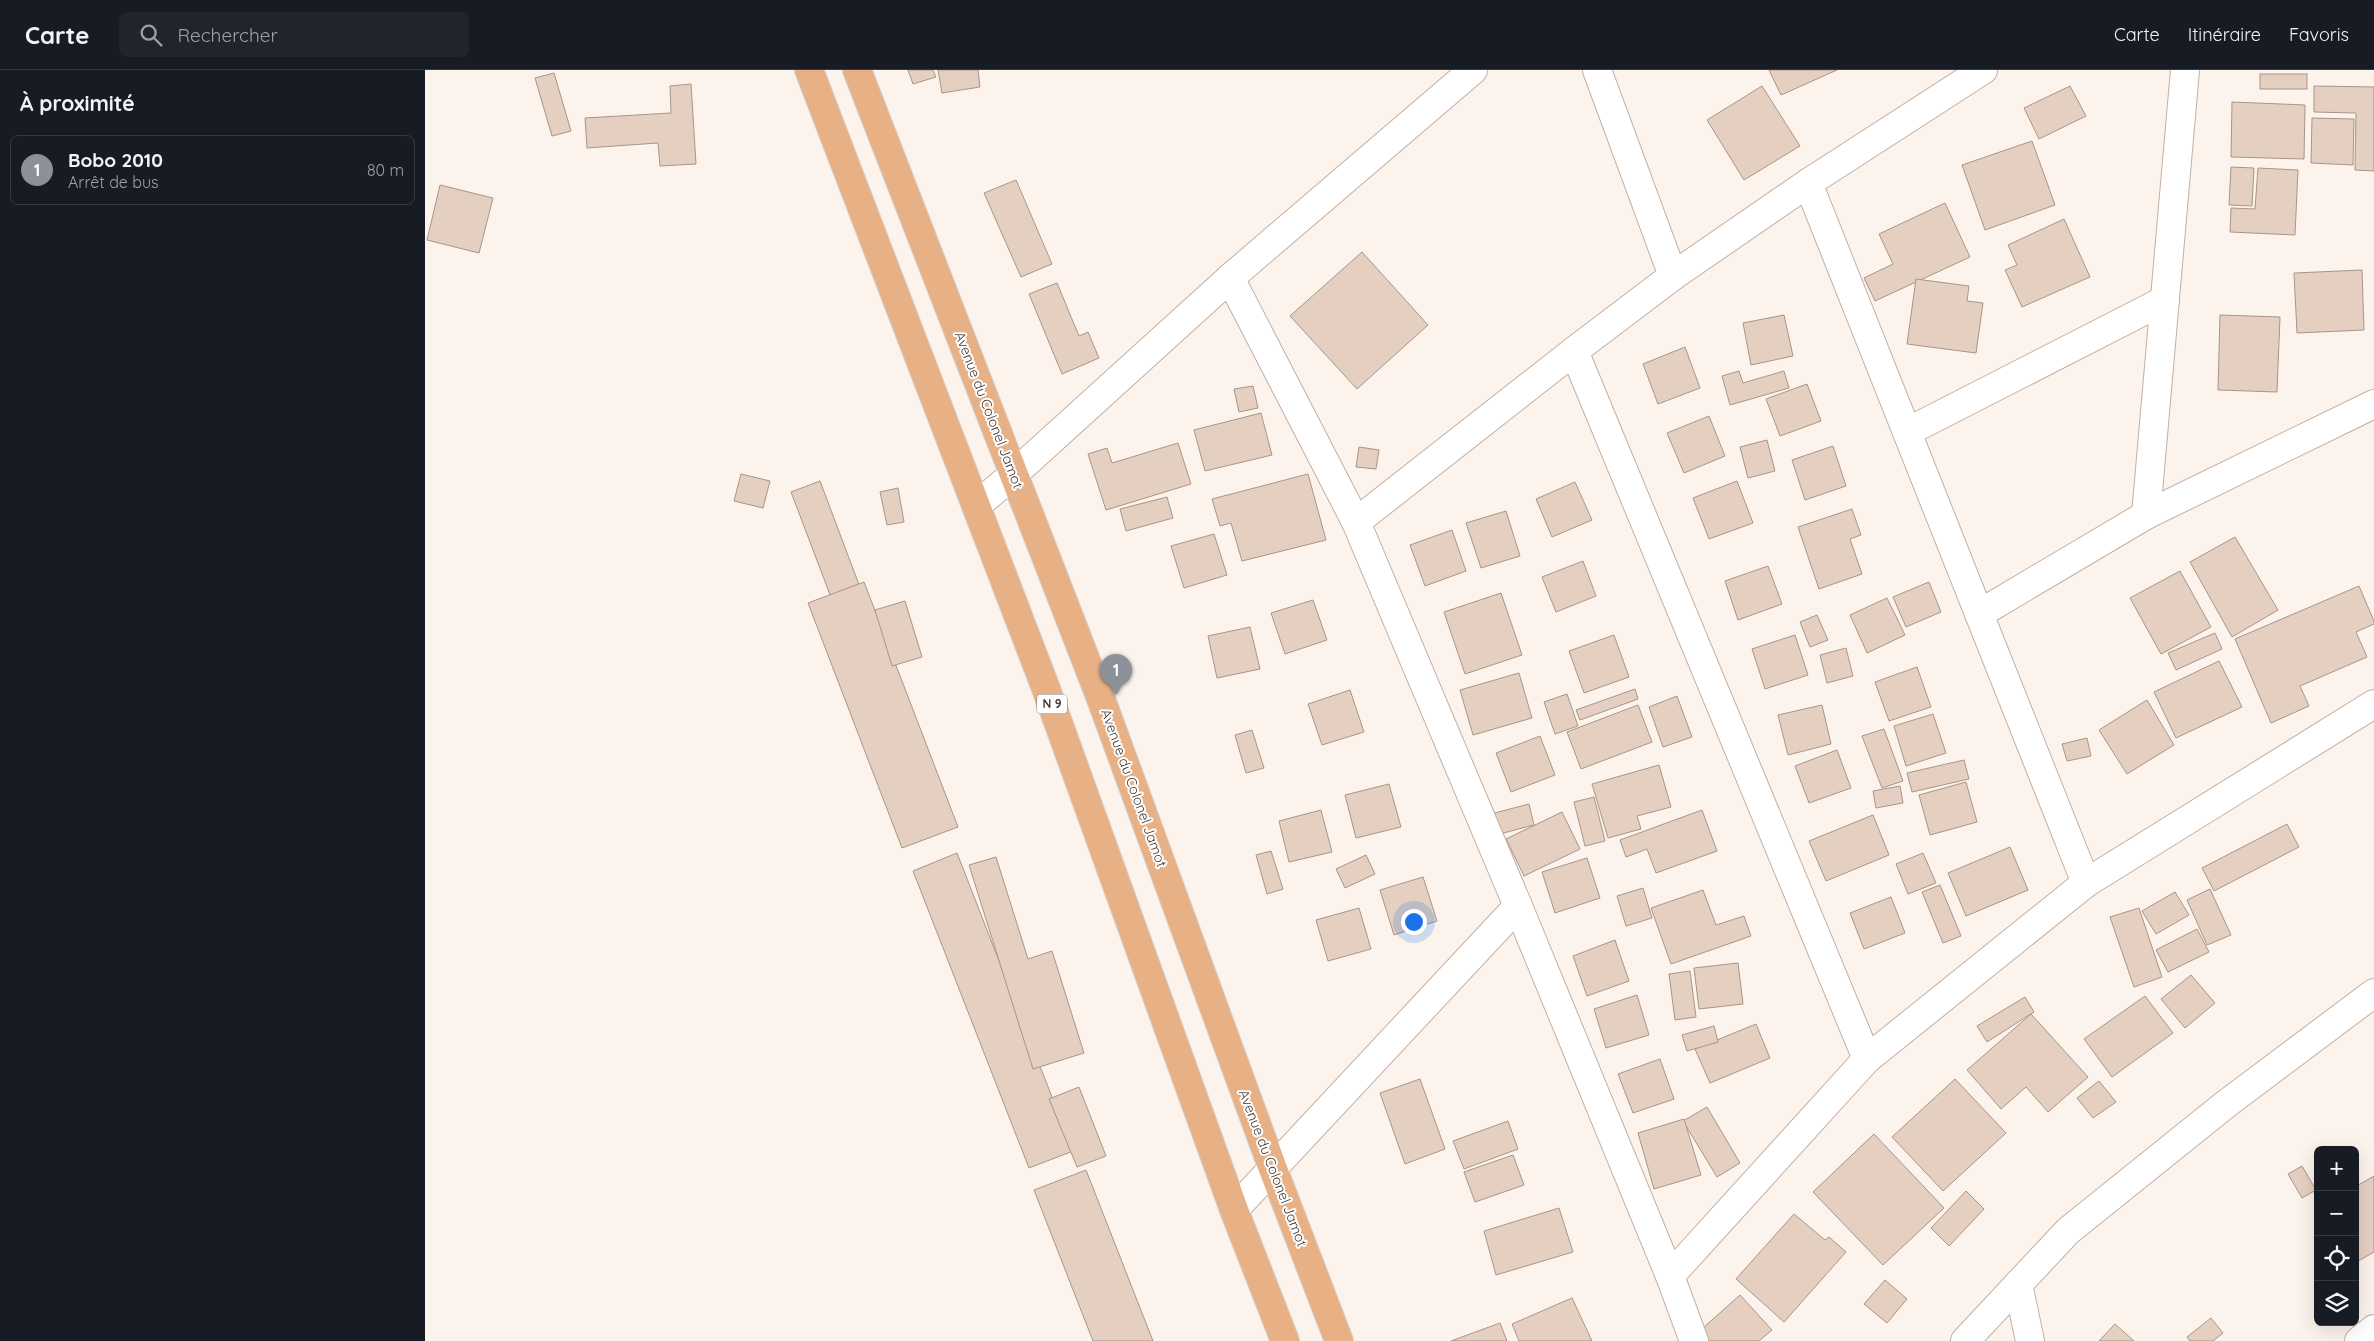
<!DOCTYPE html>
<html lang="fr">
<head>
<meta charset="utf-8">
<style>
	body { margin:0; font-family:Quicksand,sans-serif; background:#20242c; color:#f1f3f6 }
	.controls { position:absolute; right:15px; bottom:15px; display:grid; overflow:hidden; border-radius:8px; box-shadow:0 5px 20px #0002 }
	.controls button { width:45px; height:45px; display:grid; place-items:center; padding:0; border:0; border-bottom:1px solid #363941; background:#171b24; color:#f1f3f6; font:25px sans-serif }
	.you { position:absolute; left:988px; top:851px; width:18px; height:18px; margin:-12px; border:4px solid #fff; border-radius:50%; background:#1a73e8; box-shadow:0 0 0 8px #1a73e833 }
	.badge { display:grid; place-items:center; width:32px; height:32px; border-radius:50%; background:#8c9099; color:#fff; font-size:16px; font-weight:700 }
	.pin { position:absolute; translate:-50% -41px; filter:drop-shadow(0 1px 2px #0008) }
	.pin::after { content:''; position:absolute; top:26px; width:18px; height:15px; background:inherit; clip-path:polygon(0 0,100% 0,50% 100%) }
	.list { margin:0; padding:0; list-style:none }
	h2 { display:flex; justify-content:space-between; align-items:center; height:65px; margin:0; padding:0 20px; font-size:21px }
	h2 small { font-size:16px; font-weight:400; color:#9ea1a6 }
	.list li { display:grid; grid-template-columns:32px 1fr auto; gap:15px; align-items:center; box-sizing:border-box; height:70px; margin:0 10px 10px; padding:0 10px; border:1px solid #363941; border-radius:8px }
	.list b { display:block; font-size:19px; white-space:nowrap }
	.list p { margin:0; font-size:16px; white-space:nowrap; color:#9ea1a6 }
	.list em { font-size:16px; font-style:normal; color:#9ea1a6 }
	.icon { flex:none; width:28px; height:28px; fill:none; stroke:currentColor; stroke-width:2; stroke-linecap:round; stroke-linejoin:round }
	.map { position:relative; flex:none; width:1949px; height:1271px; overflow:hidden }
	header { display:flex; align-items:center; gap:30px; box-sizing:border-box; height:70px; padding:0 25px; background:#171b24; border-bottom:1px solid #363941 }
	header strong { font-size:24px }
	nav { display:flex; gap:28px; margin-inline-start:auto; font-size:18px }
	.search { width:350px; height:45px; background:#20242c; display:flex; align-items:center; gap:12px; box-sizing:border-box; padding:0 18px; border-radius:8px; color:#9ea1a6; font-size:19px }
	main { display:flex }
	aside { flex:1; background:#171b24 }
	.map>svg:first-child { display:block }
	.building { fill:#e5cfc0; stroke:#a99587 }
	.lines { fill:none; stroke-linecap:round; stroke-linejoin:round }
	.minor-casing { stroke:#c4afa1; stroke-width:30 }
	.major-casing { stroke:#d5d3d1; stroke-width:30 }
	.minor { stroke:#fff; stroke-width:28 }
	.major { stroke:#e8b185; stroke-width:28 }
	.labels { text-anchor:middle; stroke-width:4; stroke-linejoin:round; paint-order:stroke }
	.shield { fill:#fff; stroke:#79726e; stroke-width:1 }
	.shield-label { font-size:12px; font-weight:bold; fill:#3f3630 }
	.street-label { font-size:14px; fill:#3f3630; stroke:#fff }
</style>
</head>
<body>
<header>
<strong>Carte</strong>
<div class="search"><svg class="icon" aria-label="search" viewBox="0 0 24 24"><circle cx="10" cy="10" r="6"/><path d="M15 15l6 6"/></svg>Rechercher</div>
<nav><a>Carte</a><a>Itinéraire</a><a>Favoris</a></nav>
</header>
<main>
<aside>
<h2>À proximité<small></small></h2>
<ul class="list">
<li><span class="badge">1</span><div><b>Bobo 2010</b><p>Arrêt de bus</p></div><em>80 m</em></li>
</ul>
</aside>
<div class="map">
<svg width="1949" height="1271" viewBox="0 0 1949 1271">
	<rect width="100%" height="100%" fill="#fcf3ed"/>
	<g class="building">
		<polygon points="483,0 508,0 511,7 488,14"/>
		<polygon points="513,0 553,0 555,17 517,23"/>
		<polygon points="1344,0 1412,0 1356,25"/>
		<polygon points="129,3 146,61 127,66 110,8"/>
		<rect x="1835" y="4" width="47" height="15"/>
		<polygon points="266,14 271,94 235,96 233,73 162,78 160,48 246,43 245,16"/>
		<polygon points="1337,16 1375,76 1319,110 1282,50"/>
		<polygon points="1645,16 1661,46 1614,69 1599,38"/>
		<polygon points="1889,16 1949,17 1949,101 1930,100 1931,43 1889,42"/>
		<polygon points="1807,32 1880,35 1879,89 1806,87"/>
		<polygon points="1887,48 1929,49 1928,95 1886,93"/>
		<polygon points="1607,71 1630,135 1560,160 1537,95"/>
		<polygon points="1806,97 1829,98 1827,136 1804,135"/>
		<polygon points="1833,98 1873,100 1870,165 1805,162 1806,138 1830,139"/>
		<polygon points="591,110 627,194 596,207 559,123"/>
		<polygon points="15,115 68,128 54,183 2,170"/>
		<polygon points="1520,133 1545,187 1450,231 1439,208 1468,194 1454,164"/>
		<polygon points="1639,149 1665,207 1597,237 1580,200 1592,195 1583,175"/>
		<polygon points="937,182 1003,255 932,319 865,246"/>
		<polygon points="1937,200 1939,260 1872,263 1869,203"/>
		<polygon points="1491,209 1544,216 1542,231 1558,233 1551,283 1482,274"/>
		<polygon points="632,213 654,266 663,262 674,288 637,304 604,224"/>
		<polygon points="1359,245 1368,286 1326,295 1318,253"/>
		<polygon points="1795,245 1855,247 1852,322 1793,320"/>
		<polygon points="1260,277 1275,318 1233,334 1218,294"/>
		<polygon points="1314,301 1318,313 1359,301 1364,318 1305,335 1297,306"/>
		<polygon points="1382,314 1396,351 1355,366 1341,329"/>
		<polygon points="828,316 833,338 814,342 809,319"/>
		<polygon points="836,343 847,385 780,401 769,360"/>
		<polygon points="1284,346 1300,386 1259,403 1242,363"/>
		<polygon points="1342,370 1350,401 1323,408 1315,377"/>
		<polygon points="753,373 766,414 681,440 663,384 682,378 687,393"/>
		<polygon points="1408,376 1421,416 1380,430 1367,390"/>
		<polygon points="934,377 954,380 951,399 931,397"/>
		<polygon points="316,404 345,411 338,438 309,431"/>
		<polygon points="883,404 901,470 817,491 806,453 795,456 787,429"/>
		<polygon points="395,411 436,520 407,530 366,422"/>
		<polygon points="1312,411 1328,453 1284,469 1268,428"/>
		<polygon points="1150,412 1167,450 1127,467 1111,429"/>
		<polygon points="473,418 479,452 462,455 455,422"/>
		<polygon points="742,427 748,448 701,461 695,439"/>
		<polygon points="1427,439 1436,465 1425,469 1437,504 1394,519 1373,457"/>
		<polygon points="1081,441 1095,486 1056,498 1041,453"/>
		<polygon points="1027,460 1041,501 1000,516 985,475"/>
		<polygon points="789,464 802,505 759,518 746,476"/>
		<polygon points="1810,467 1853,540 1807,567 1765,492"/>
		<polygon points="1158,491 1171,526 1131,542 1117,507"/>
		<polygon points="1343,496 1357,534 1313,550 1300,511"/>
		<polygon points="1755,501 1786,557 1736,584 1705,528"/>
		<polygon points="439,512 533,757 477,778 383,533"/>
		<polygon points="1504,512 1516,542 1481,557 1468,527"/>
		<polygon points="1934,516 1949,551 1949,554 1931,562 1942,587 1875,616 1884,636 1846,653 1810,569"/>
		<polygon points="1076,523 1097,585 1040,604 1019,542"/>
		<polygon points="1462,528 1480,565 1442,583 1425,545"/>
		<polygon points="888,530 902,570 860,584 846,543"/>
		<polygon points="480,531 497,587 467,596 450,540"/>
		<polygon points="1392,545 1403,570 1385,577 1375,552"/>
		<polygon points="825,557 835,599 792,608 783,566"/>
		<polygon points="1790,563 1797,579 1751,600 1743,583"/>
		<polygon points="1189,565 1204,607 1159,623 1144,581"/>
		<polygon points="1370,565 1383,605 1340,619 1327,579"/>
		<polygon points="1421,578 1428,606 1402,613 1395,585"/>
		<polygon points="1794,591 1817,637 1751,668 1729,622"/>
		<polygon points="1492,597 1506,637 1464,651 1450,612"/>
		<polygon points="1094,603 1107,648 1048,665 1035,620"/>
		<polygon points="1210,619 1213,629 1155,650 1151,640"/>
		<polygon points="925,620 939,662 897,675 883,634"/>
		<polygon points="1142,624 1153,656 1130,664 1119,632"/>
		<polygon points="1252,626 1267,667 1238,677 1224,637"/>
		<polygon points="1722,630 1749,675 1702,704 1674,660"/>
		<polygon points="1213,635 1227,672 1156,699 1142,662"/>
		<polygon points="1397,635 1406,674 1363,685 1353,645"/>
		<polygon points="1508,644 1521,683 1481,696 1469,656"/>
		<polygon points="1459,659 1478,711 1457,718 1437,666"/>
		<polygon points="827,660 839,698 821,703 810,665"/>
		<polygon points="1115,666 1130,705 1086,722 1071,683"/>
		<polygon points="1662,668 1666,686 1642,691 1637,674"/>
		<polygon points="1412,680 1426,718 1384,733 1370,696"/>
		<polygon points="1539,690 1544,709 1487,722 1482,703"/>
		<polygon points="1234,695 1246,737 1212,746 1216,759 1183,768 1167,714"/>
		<polygon points="1541,712 1552,752 1505,765 1494,725"/>
		<polygon points="964,714 976,757 931,768 920,725"/>
		<polygon points="1475,716 1478,733 1451,738 1448,721"/>
		<polygon points="1169,727 1180,771 1160,776 1149,732"/>
		<polygon points="1104,734 1109,755 1067,766 1062,745"/>
		<polygon points="896,740 907,782 864,792 854,751"/>
		<polygon points="1277,740 1292,781 1231,803 1222,779 1201,787 1195,770"/>
		<polygon points="1137,742 1155,779 1099,806 1081,769"/>
		<polygon points="1448,745 1464,785 1401,811 1384,771"/>
		<polygon points="1862,754 1874,777 1789,821 1777,798"/>
		<polygon points="1585,777 1603,820 1541,846 1523,803"/>
		<polygon points="846,781 858,819 842,824 831,785"/>
		<polygon points="532,783 648,1081 604,1098 488,801"/>
		<polygon points="1498,783 1511,813 1483,824 1471,794"/>
		<polygon points="941,785 950,804 920,818 911,799"/>
		<polygon points="571,787 603,889 627,881 659,983 608,999 544,795"/>
		<polygon points="1162,788 1175,828 1130,843 1117,802"/>
		<polygon points="998,807 1012,851 969,865 955,820"/>
		<polygon points="1515,815 1536,866 1518,873 1497,822"/>
		<polygon points="1218,818 1227,848 1201,856 1192,826"/>
		<polygon points="1785,819 1806,865 1782,875 1762,830"/>
		<polygon points="1278,820 1291,855 1319,846 1326,866 1246,894 1226,838"/>
		<polygon points="1750,822 1764,845 1731,864 1717,841"/>
		<polygon points="1466,827 1480,863 1439,879 1425,843"/>
		<polygon points="934,838 946,879 903,891 891,850"/>
		<polygon points="1714,838 1737,907 1709,917 1685,847"/>
		<polygon points="1772,859 1784,882 1743,902 1731,880"/>
		<polygon points="1190,870 1204,911 1162,926 1148,886"/>
		<polygon points="1313,893 1318,934 1274,939 1269,898"/>
		<polygon points="1265,901 1271,947 1250,950 1244,904"/>
		<polygon points="1766,905 1790,933 1760,958 1736,929"/>
		<polygon points="1212,925 1224,965 1181,978 1169,939"/>
		<polygon points="1720,926 1748,963 1687,1007 1659,969"/>
		<polygon points="1600,927 1609,942 1562,972 1552,956"/>
		<polygon points="1606,944 1663,1007 1623,1042 1601,1017 1576,1039 1542,1000"/>
		<polygon points="1331,954 1345,988 1285,1013 1270,979"/>
		<polygon points="1289,956 1293,972 1262,981 1257,965"/>
		<polygon points="1235,989 1249,1029 1208,1043 1193,1004"/>
		<polygon points="995,1009 1020,1079 980,1094 955,1023"/>
		<polygon points="1530,1009 1581,1063 1518,1121 1467,1067"/>
		<polygon points="1674,1011 1691,1032 1668,1048 1652,1028"/>
		<polygon points="654,1017 681,1086 652,1097 624,1029"/>
		<polygon points="1282,1037 1315,1093 1292,1107 1258,1051"/>
		<polygon points="1259,1049 1276,1105 1229,1119 1213,1063"/>
		<polygon points="1083,1051 1093,1079 1039,1099 1028,1071"/>
		<polygon points="1449,1064 1519,1138 1458,1195 1388,1122"/>
		<polygon points="1088,1085 1099,1115 1050,1132 1039,1102"/>
		<polygon points="1877,1096 1891,1120 1877,1128 1863,1104"/>
		<polygon points="661,1100 728,1271 668,1271 609,1120"/>
		<polygon points="1949,1106 1949,1182 1930,1193 1930,1117"/>
		<polygon points="1541,1121 1559,1139 1524,1176 1506,1158"/>
		<polygon points="1134,1138 1148,1182 1071,1205 1059,1161"/>
		<polygon points="1369,1144 1400,1170 1404,1167 1421,1182 1359,1252 1311,1209"/>
		<polygon points="1460,1210 1482,1229 1462,1253 1439,1234"/>
		<polygon points="1315,1225 1347,1260 1334,1271 1274,1271 1269,1266"/>
		<polygon points="1147,1228 1167,1271 1094,1271 1087,1254"/>
		<polygon points="1786,1248 1798,1263 1788,1271 1765,1271 1762,1267"/>
		<polygon points="1075,1253 1082,1271 1026,1271"/>
		<polygon points="1690,1254 1709,1271 1674,1271"/>
	</g>
	<g class="lines">
		<defs>
			<g id="minor">
				<polyline points="1172,0 1248,206"/>
				<polyline points="1383,113 1661,813"/>
				<polyline points="805,208 931,452 1093,836 1245,1206 1269,1271"/>
				<polyline points="1149,281 1442,989"/>
				<polyline points="1482,362 1740,230"/>
				<polyline points="551,436 589,404 805,208 1048,0"/>
				<polyline points="1721,445 1760,0"/>
				<polyline points="931,452 1149,281 1248,206 1383,113 1558,0"/>
				<polyline points="1554,544 1721,445 1949,334"/>
				<polyline points="809,1140 1093,836"/>
				<polyline points="1245,1206 1442,989 1661,813 1949,634"/>
				<polyline points="1593,1214 1605,1271"/>
				<polyline points="1540,1271 1643,1161 1801,1034 1949,923"/>
				<polyline points="1934,1271 1949,1259"/>
			</g>
			<g id="major">
				<polyline points="384,0 620,616 809,1140 860,1271"/>
				<polyline points="432,0 676,629 848,1099 914,1271"/>
			</g>
		</defs>
		<use href="#minor" class="minor-casing"/>
		<use href="#major" class="major-casing"/>
		<use href="#minor" class="minor"/>
		<use href="#major" class="major"/>
	</g>
	<g class="labels">
		<rect class="shield" x="612" y="624.5" width="30" height="19" rx="4"/>
		<g class="shield-label">
			<text x="627" y="638">N 9</text>
		</g>
		<g class="street-label">
			<text transform="translate(564 340) rotate(69)" y="5">Avenue du Colonel Jamot</text>
			<text transform="translate(709 718) rotate(70)" y="5">Avenue du Colonel Jamot</text>
			<text transform="translate(848 1098) rotate(69)" y="5">Avenue du Colonel Jamot</text>
		</g>
	</g>
</svg>
<div class="controls">
<button>+</button>
<button>−</button>
<button><svg class="icon" aria-label="locate" viewBox="0 0 24 24"><circle cx="12" cy="12" r="6"/><path d="M12 2v4M12 18v4M2 12h4M18 12h4"/></svg></button>
<button><svg class="icon" aria-label="layers" viewBox="0 0 24 24"><path d="M12 4l9 5-9 5-9-5zM3 14l9 5 9-5"/></svg></button>
</div>
<div class="you"></div>
<div class="pin badge" style="left:691px;top:625px">1</div>
</div>
</main>
</body>
</html>
